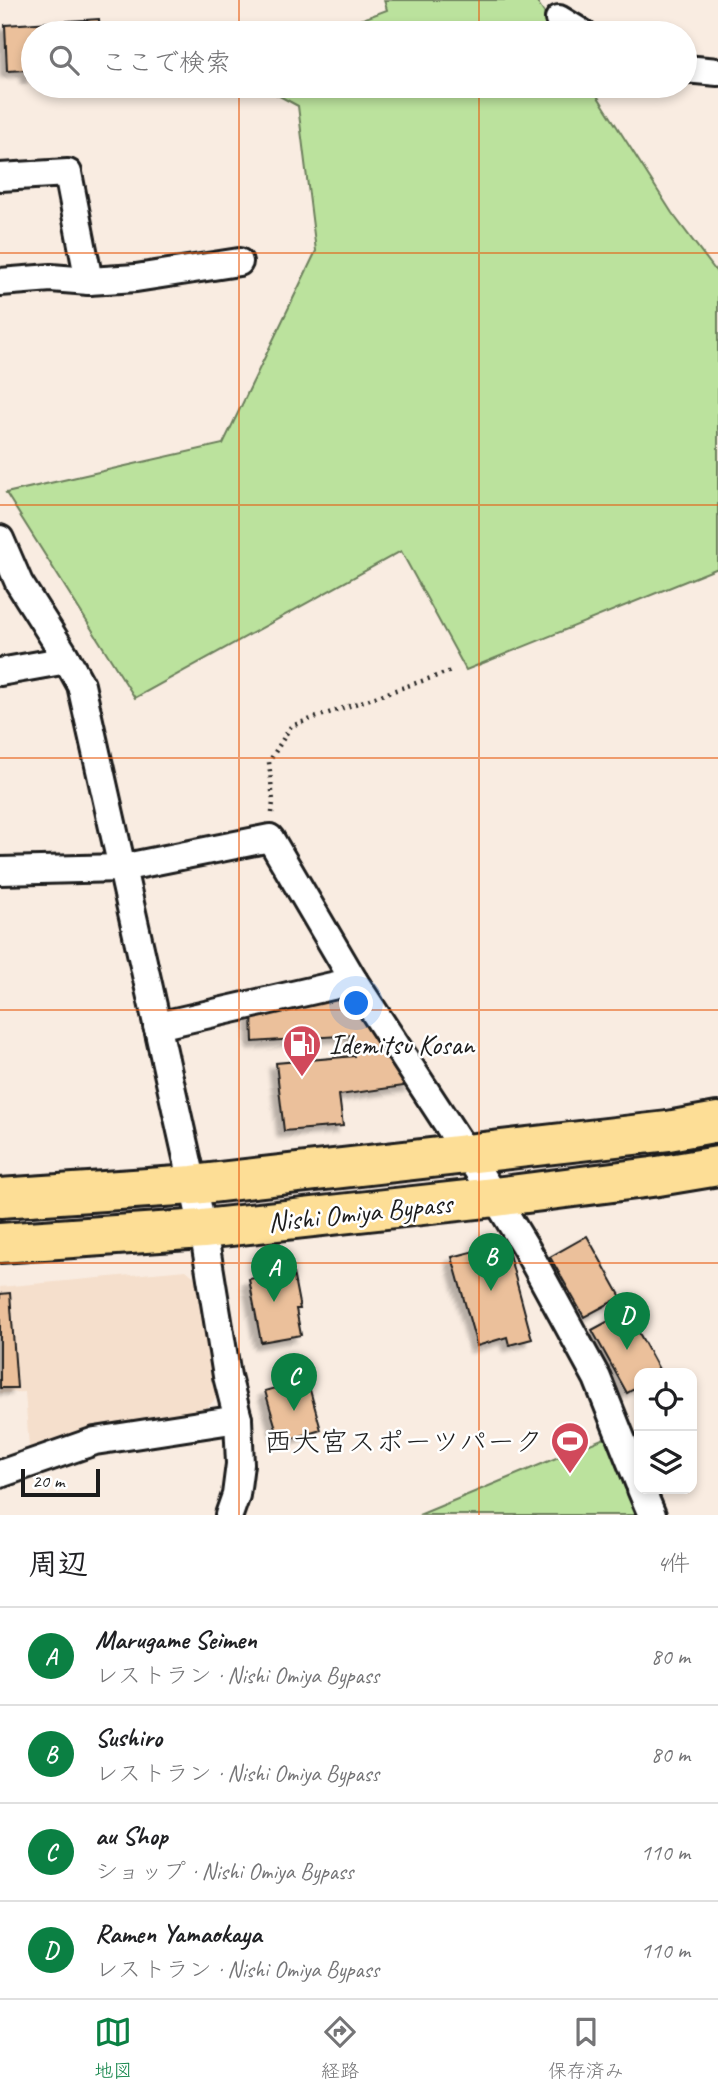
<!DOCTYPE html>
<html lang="ja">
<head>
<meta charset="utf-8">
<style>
	body { margin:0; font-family:Caveat,"Klee One",sans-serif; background:#f2f2f2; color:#202124 }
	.controls { position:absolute; right:21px; bottom:21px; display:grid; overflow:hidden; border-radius:14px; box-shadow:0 4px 10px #0003 }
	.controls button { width:63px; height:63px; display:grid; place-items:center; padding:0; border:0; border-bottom:2px solid #e0e0e0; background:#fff; color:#202124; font:35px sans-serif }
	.scale { position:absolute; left:21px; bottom:18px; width:79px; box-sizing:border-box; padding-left:7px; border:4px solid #1c1c1c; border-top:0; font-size:19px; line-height:24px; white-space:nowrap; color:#1c1c1c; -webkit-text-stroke:5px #fff; paint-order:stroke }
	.you { position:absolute; left:357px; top:1004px; width:24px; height:24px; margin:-18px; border:5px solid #fff; border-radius:50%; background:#1a73e8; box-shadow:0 0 0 10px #1a73e833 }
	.badge { display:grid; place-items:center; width:46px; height:46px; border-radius:50%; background:#0b8043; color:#fff; font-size:23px; font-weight:700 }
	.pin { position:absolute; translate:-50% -58px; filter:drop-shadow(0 2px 4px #0008) }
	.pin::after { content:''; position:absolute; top:37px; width:24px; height:21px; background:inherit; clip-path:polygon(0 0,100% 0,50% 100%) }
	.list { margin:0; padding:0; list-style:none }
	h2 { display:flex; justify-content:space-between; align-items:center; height:91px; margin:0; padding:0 28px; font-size:30px }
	h2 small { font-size:23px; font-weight:400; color:#757577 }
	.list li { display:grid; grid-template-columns:46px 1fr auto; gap:21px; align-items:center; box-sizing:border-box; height:98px; padding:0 28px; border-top:2px solid #e0e0e0 }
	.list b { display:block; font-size:26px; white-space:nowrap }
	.list p { margin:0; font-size:23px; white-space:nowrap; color:#757577 }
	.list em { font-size:23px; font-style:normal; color:#757577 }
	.icon { flex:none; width:38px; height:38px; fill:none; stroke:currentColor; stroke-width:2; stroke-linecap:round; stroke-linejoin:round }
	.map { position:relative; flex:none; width:718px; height:1515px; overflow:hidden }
	.search { position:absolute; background:#fff; box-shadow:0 4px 10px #0003; left:21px; right:21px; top:21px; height:77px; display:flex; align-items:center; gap:18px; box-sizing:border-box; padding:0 24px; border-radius:38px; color:#757577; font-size:26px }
	.sheet { height:483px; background:#fff }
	nav { display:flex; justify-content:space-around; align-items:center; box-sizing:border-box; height:98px; border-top:2px solid #e0e0e0; background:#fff; font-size:19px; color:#757577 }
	nav a { display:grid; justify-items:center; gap:4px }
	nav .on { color:#0b8043 }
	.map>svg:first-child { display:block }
	.built { fill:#f5dfcc }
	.green { fill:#bbe29d; stroke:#6c7f5c; stroke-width:2 }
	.building { fill:#ebc09b; stroke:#1c1c1c; stroke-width:2; filter:url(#shadow) }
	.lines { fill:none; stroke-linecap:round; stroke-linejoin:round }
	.minor-casing { stroke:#1c1c1c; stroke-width:32 }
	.trunk-casing { stroke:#1c1c1c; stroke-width:44 }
	.path { stroke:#1c1c1c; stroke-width:4.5; stroke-dasharray:2 5; stroke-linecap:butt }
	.minor { stroke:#fff; stroke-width:26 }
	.trunk { stroke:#fdde96; stroke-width:38 }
	.grid { fill:none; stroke:#e8590c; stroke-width:2; stroke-opacity:0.55 }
	.labels { text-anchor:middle; stroke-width:5; stroke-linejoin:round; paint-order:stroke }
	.poi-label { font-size:28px; fill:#1c1c1c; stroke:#fff; text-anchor:start }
	.street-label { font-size:28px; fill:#1c1c1c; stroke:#fff }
</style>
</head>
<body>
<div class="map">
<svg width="718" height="1515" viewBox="0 0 718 1515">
	<defs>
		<filter id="shadow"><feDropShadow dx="-6" dy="6" stdDeviation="2" flood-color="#0004"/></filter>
	</defs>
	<rect width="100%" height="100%" fill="#f9ece1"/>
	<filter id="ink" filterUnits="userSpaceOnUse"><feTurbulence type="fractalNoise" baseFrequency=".0143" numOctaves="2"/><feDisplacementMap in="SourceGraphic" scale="14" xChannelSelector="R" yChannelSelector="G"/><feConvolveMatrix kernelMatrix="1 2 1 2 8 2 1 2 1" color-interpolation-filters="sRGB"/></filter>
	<g filter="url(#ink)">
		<polygon class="built" points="186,1270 198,1280 217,1397 206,1409 98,1425 29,1448 25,1392 0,1393 0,1287"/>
		<g class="green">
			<polygon points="384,0 536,0 557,33 326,33 387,10"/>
			<polygon points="261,86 591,86 672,213 718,274 718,568 466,670 401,551 135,698 6,493 223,444 316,251 298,106"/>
			<polygon points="609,1436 642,1515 419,1515"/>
		</g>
		<g class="building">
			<polygon points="99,19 100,33 33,33 33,77 27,77 27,70 7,71 5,25"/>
			<polygon points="355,994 411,1085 339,1095 343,1126 284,1131 276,1063 354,1056 353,1035 253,1042 252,1013"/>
			<polygon points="587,1236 621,1297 584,1317 550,1257"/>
			<polygon points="506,1243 532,1339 509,1345 507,1337 477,1346 452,1257"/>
			<polygon points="291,1262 300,1309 296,1309 301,1335 261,1342 249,1279 266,1276 264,1267"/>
			<polygon points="10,1293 17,1388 0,1388 0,1294"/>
			<polygon points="627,1311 661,1373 639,1373 639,1386 627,1393 592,1330"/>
			<polygon points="307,1379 321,1430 280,1442 265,1391"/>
		</g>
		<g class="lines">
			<defs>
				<g id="minor">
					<polyline points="559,19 582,33"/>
					<polyline points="685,69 718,72"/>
					<polyline points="0,177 68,173 89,281"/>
					<polyline points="0,282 51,278 89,281 136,278 239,262"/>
					<polyline points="0,539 19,583 64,654 81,685 203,1229 227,1376 238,1419 240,1464 236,1495 229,1515"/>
					<polyline points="0,672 67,660"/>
					<polyline points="0,871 121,868 270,838 354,981 495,1197 526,1248 597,1378 639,1483"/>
					<polyline points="157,1026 354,981"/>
					<polyline points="0,1474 95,1441 238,1419"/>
					<polyline points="641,1489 652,1515"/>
				</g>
				<g id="trunk">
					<polyline points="0,1198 193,1185 668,1131 718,1122"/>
					<polyline points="0,1243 203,1229 495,1197 652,1177 718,1166"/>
				</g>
			</defs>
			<use href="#minor" class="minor-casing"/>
			<use href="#trunk" class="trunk-casing"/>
			<polyline class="path" points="272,813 273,801 269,762 291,726 454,670"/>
			<use href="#minor" class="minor"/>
			<use href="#trunk" class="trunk"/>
		</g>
	</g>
	<path class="grid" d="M239 0V33M479 0V33M239 86V1515M479 86V1515M0 253H718M0 505H718M0 758H718M0 1010H718M0 1263H718"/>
	<defs>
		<symbol id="fuel-pin" viewBox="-11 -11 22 30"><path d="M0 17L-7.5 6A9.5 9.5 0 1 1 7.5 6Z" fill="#d1495b" stroke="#fff"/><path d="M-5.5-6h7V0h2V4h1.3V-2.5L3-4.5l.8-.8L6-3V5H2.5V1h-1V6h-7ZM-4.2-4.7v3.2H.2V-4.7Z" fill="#fff"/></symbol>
		<symbol id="stadium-pin" viewBox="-11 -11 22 30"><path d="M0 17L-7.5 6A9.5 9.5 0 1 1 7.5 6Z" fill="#d1495b" stroke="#fff"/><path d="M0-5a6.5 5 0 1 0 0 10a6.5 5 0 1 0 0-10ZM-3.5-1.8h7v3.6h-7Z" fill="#fff"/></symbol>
	</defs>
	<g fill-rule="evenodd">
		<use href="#fuel-pin" x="280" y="1022" width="44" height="60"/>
		<use href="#stadium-pin" x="548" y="1419" width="44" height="60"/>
	</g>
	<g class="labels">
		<g class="poi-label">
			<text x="329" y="1054">Idemitsu Kosan</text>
			<text x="543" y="1451" text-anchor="end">西大宮スポーツパーク</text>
		</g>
		<g class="street-label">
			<text transform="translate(360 1212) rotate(-6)" y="10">Nishi Omiya Bypass</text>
		</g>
	</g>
</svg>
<div class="controls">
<button><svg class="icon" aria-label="locate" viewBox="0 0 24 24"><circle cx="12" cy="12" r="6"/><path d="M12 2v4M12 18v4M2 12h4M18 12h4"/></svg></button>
<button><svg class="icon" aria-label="layers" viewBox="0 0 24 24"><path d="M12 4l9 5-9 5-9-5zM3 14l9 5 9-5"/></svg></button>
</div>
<div class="scale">20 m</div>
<div class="you"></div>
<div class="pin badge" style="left:274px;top:1302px">A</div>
<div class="pin badge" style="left:491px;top:1291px">B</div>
<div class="pin badge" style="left:294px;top:1411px">C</div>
<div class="pin badge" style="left:627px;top:1350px">D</div>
<div class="search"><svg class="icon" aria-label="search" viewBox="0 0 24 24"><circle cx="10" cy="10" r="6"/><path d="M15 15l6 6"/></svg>ここで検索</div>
</div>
<section class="sheet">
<h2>周辺<small>4件</small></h2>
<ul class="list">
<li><span class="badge">A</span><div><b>Marugame Seimen</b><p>レストラン · Nishi Omiya Bypass</p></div><em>80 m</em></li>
<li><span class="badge">B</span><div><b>Sushiro</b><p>レストラン · Nishi Omiya Bypass</p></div><em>80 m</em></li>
<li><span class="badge">C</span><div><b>au Shop</b><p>ショップ · Nishi Omiya Bypass</p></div><em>110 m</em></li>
<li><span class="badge">D</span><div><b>Ramen Yamaokaya</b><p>レストラン · Nishi Omiya Bypass</p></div><em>110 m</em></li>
</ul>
</section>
<nav>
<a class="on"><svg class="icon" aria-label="map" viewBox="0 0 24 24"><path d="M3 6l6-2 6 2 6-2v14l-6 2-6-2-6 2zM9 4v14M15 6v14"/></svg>地図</a>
<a><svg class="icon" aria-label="directions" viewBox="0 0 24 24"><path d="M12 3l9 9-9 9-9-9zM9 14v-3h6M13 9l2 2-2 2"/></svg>経路</a>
<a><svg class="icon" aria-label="saved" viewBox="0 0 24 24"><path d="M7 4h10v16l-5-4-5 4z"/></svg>保存済み</a>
</nav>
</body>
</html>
